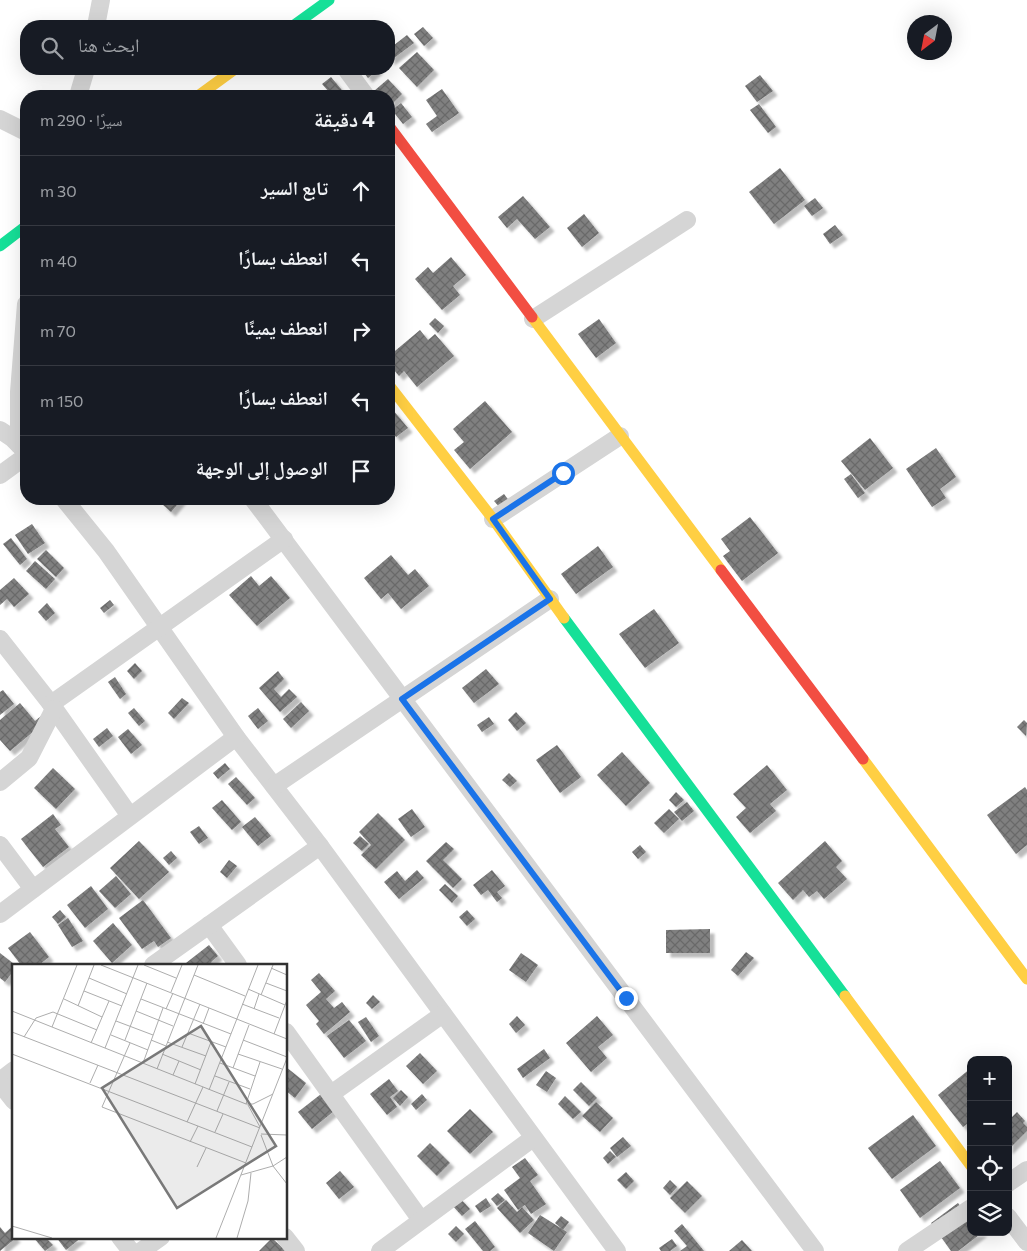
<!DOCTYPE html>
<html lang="ar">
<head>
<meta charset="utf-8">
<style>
	body { margin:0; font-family:Commissioner,"Noto Naskh Arabic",sans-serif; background:#20242c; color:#f1f3f6; direction:rtl }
	.controls { position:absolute; right:15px; bottom:15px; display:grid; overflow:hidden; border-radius:10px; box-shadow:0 5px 20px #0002 }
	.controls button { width:45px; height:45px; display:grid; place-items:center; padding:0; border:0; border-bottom:1px solid #363941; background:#171b24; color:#f1f3f6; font:25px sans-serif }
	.compass { position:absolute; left:907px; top:15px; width:45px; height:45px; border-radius:50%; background:#171b24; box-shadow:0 5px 20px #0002; rotate:212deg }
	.stop { position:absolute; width:15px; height:15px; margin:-11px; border:4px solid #1a73e8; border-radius:50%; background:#fff }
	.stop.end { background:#1a73e8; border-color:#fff; box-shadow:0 1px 5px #0008 }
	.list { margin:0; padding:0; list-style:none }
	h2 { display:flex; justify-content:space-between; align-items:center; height:65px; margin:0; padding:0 20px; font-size:21px }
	h2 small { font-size:16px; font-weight:400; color:#9ea1a6 }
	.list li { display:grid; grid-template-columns:32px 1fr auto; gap:15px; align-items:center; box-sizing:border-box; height:70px; padding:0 20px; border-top:1px solid #363941 }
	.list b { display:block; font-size:19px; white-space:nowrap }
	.list em { font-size:16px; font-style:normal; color:#9ea1a6 }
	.icon { flex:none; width:28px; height:28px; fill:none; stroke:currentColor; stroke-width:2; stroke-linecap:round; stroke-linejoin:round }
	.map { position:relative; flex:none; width:1027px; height:1251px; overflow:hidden; direction:ltr }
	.search { position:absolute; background:#171b24; box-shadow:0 5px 20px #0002; left:20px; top:20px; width:375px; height:55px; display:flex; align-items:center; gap:12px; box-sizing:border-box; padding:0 18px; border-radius:20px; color:#9ea1a6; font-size:19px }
	.panel { position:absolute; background:#171b24; box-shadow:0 5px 20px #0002; left:20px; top:90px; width:375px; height:415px; border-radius:20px; direction:rtl }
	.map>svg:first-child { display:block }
	.building { fill:url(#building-cross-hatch); filter:url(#shadow) }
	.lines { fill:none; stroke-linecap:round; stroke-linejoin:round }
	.street { stroke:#d5d5d5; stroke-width:18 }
	.fast { stroke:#16e098; stroke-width:11 }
	.slow { stroke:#ffcf43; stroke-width:11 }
	.jam { stroke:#f24e42; stroke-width:11 }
	.route { stroke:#1a73e8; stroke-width:6 }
	.inset-road { fill:none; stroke:#adadad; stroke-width:1 }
	.view { fill:#797979; fill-opacity:0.15; stroke:#797979; stroke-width:2.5 }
	.inset-edge { fill:none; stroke:#313131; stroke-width:2.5 }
</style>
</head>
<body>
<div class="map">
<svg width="1027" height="1251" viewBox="0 0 1027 1251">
	<defs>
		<pattern id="building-cross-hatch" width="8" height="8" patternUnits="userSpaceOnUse" patternTransform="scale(1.25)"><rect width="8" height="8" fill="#808080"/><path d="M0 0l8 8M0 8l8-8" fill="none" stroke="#696969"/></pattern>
		<filter id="shadow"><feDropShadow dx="4.5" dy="4.5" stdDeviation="1" flood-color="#0004"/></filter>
	</defs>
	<rect width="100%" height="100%" fill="#fff"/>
	<g class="building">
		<polygon points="423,27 433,38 424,46 414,34"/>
		<polygon points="407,35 414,43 390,61 389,49"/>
		<polygon points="417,52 434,70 417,87 399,68"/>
		<polygon points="364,69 379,69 368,78 362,70"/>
		<polygon points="760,75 773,91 757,102 745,86"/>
		<polygon points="331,77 346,95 344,96 326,96 330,93 322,84"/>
		<polygon points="388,79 402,94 389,107 389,96 379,96 374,91"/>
		<polygon points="442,89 459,113 432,132 426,124 437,116 426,100"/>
		<polygon points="401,103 412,117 403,124 392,110"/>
		<polygon points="759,104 776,127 768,133 750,110"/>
		<polygon points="780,168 805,200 774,224 749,192"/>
		<polygon points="523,196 550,227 535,239 517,219 507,228 498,217"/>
		<polygon points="815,198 823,208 812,216 804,206"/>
		<polygon points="584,214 599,233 582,247 567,228"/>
		<polygon points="835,225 843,235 830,244 823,234"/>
		<polygon points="451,257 466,275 453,286 460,295 442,310 415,279 428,267 433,273"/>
		<polygon points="435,318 444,326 438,333 429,324"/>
		<polygon points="599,319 616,343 596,358 578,334"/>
		<polygon points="420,330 428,340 435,334 454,356 417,387 404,371 399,376 389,364 389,356"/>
		<polygon points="485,401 512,432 470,469 454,450 464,442 453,429"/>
		<polygon points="393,410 408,428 396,437 389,428 389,413"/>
		<polygon points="870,438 893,468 865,490 841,461"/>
		<polygon points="936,448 956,477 940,489 946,498 932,507 906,469"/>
		<polygon points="851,474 865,493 858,498 844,479"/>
		<polygon points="504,494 510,502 501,509 494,501"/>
		<polygon points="167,499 182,499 171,512 162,504"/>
		<polygon points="750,517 778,553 742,581 723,556 730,551 721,539"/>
		<polygon points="32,524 45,543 28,554 15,535"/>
		<polygon points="11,538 27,559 20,565 3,544"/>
		<polygon points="598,546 613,567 576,594 561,574"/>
		<polygon points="46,550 64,568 56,577 37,559"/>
		<polygon points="391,555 408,575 415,569 429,586 401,609 388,593 381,599 364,578"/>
		<polygon points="35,561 55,579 46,589 26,571"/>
		<polygon points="251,576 259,586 271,576 290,598 257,626 229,595"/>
		<polygon points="14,578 29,594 14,607 7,599 0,605 0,590"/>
		<polygon points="110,600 114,605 104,613 100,608"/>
		<polygon points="47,603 55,613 46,621 38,612"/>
		<polygon points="654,609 679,643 645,668 619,634"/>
		<polygon points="135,663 142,671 134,679 127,671"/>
		<polygon points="486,669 499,684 474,703 462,688"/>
		<polygon points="278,671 284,679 274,689 281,697 289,689 297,697 280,712 259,688"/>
		<polygon points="115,677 126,694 120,699 108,682"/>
		<polygon points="3,690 14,704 0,715 0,692"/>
		<polygon points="182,698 189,703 174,719 168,713"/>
		<polygon points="301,702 309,711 291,728 283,719"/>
		<polygon points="20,703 35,721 41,716 46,721 10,751 0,740 0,720"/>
		<polygon points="134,708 145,721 139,726 128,713"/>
		<polygon points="258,708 268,721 258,729 248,716"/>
		<polygon points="516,712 526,723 517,731 508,720"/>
		<polygon points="489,717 494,724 482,732 477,725"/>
		<polygon points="1024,720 1027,723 1026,736 1017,727"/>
		<polygon points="107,728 113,736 99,747 93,739"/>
		<polygon points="128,729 142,745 131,754 118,737"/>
		<polygon points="557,745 581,777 560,793 536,760"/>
		<polygon points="622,752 650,783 626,806 597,775"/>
		<polygon points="225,763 230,769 218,779 213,773"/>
		<polygon points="767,765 787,790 770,804 776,811 750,833 736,817 746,808 733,794"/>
		<polygon points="53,768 75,789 56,809 34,788"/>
		<polygon points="509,773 517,781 510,787 502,780"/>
		<polygon points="236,777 255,798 247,805 228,784"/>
		<polygon points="1025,787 1027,790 1027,845 1016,854 987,815"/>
		<polygon points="676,792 684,800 676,807 669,800"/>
		<polygon points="222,800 241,822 232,830 212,808"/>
		<polygon points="687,802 694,811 682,821 674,812"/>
		<polygon points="412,809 425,827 411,837 398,819"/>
		<polygon points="669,809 679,819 664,833 654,823"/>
		<polygon points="378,813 405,840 376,869 361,855 371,845 359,832"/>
		<polygon points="53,814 61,825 55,829 69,847 43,867 21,839"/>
		<polygon points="255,817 271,836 258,846 242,827"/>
		<polygon points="199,826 208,838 199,844 190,832"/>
		<polygon points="360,836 369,844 362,851 353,843"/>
		<polygon points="139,841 169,872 139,899 110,868"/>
		<polygon points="825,841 842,861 836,867 847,879 824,899 817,891 809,897 803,890 793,900 778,883"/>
		<polygon points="446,842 454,849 443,860 462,879 453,888 426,861"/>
		<polygon points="640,845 646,852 638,859 632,852"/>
		<polygon points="171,851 177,858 169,865 163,858"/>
		<polygon points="229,860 237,866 227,878 220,872"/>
		<polygon points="417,870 424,878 399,899 384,882 397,871 405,881"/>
		<polygon points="492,870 505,886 497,892 502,898 497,902 488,890 481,895 473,885"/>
		<polygon points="116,876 131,894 115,908 99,891"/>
		<polygon points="445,884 458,896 452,903 439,890"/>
		<polygon points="91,886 108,909 85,928 67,905"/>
		<polygon points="143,900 171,938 158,947 154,941 142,949 119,918"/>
		<polygon points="60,910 66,917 58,924 52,917"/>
		<polygon points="467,910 475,919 467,926 459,917"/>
		<polygon points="68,918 83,941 72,947 58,925"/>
		<polygon points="113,923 132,945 112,963 93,941"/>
		<polygon points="710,929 710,953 666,953 666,930"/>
		<polygon points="30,932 49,957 39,965 21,965 8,948"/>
		<polygon points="209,945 218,956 211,962 213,965 188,965 186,963"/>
		<polygon points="746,952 754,958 738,976 731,970"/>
		<polygon points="0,953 14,964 14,970 5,982 0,978"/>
		<polygon points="521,953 538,965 526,982 509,970"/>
		<polygon points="319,973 335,991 326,999 334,1008 342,1002 350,1012 324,1034 316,1024 319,1021 306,1005 321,992 311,980"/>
		<polygon points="373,995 380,1002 372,1009 366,1003"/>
		<polygon points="517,1016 525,1025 516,1033 509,1024"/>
		<polygon points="597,1016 613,1035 598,1047 607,1058 591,1072 566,1043"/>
		<polygon points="366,1017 379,1036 371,1042 358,1022"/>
		<polygon points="349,1020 366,1041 344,1058 327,1036"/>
		<polygon points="544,1049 550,1058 523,1078 517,1069"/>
		<polygon points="420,1053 437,1071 423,1084 406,1066"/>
		<polygon points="286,1067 306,1083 295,1098 286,1091"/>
		<polygon points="971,1068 971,1121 963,1127 938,1095"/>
		<polygon points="546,1071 556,1078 547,1092 536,1085"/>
		<polygon points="389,1079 398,1091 390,1097 397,1107 387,1115 370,1094"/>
		<polygon points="581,1082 597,1098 589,1106 573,1090"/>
		<polygon points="401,1090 408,1097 400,1106 393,1098"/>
		<polygon points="321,1094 334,1111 312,1129 298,1112"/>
		<polygon points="422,1094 427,1100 416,1110 411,1104"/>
		<polygon points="565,1096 581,1112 573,1119 558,1104"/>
		<polygon points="596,1102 613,1118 600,1132 582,1116"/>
		<polygon points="470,1109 493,1132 470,1154 447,1131"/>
		<polygon points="1017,1112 1025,1121 1023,1123 1027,1127 1027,1131 1008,1150 1008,1121"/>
		<polygon points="913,1115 936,1146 892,1179 868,1148"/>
		<polygon points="623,1137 631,1146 617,1157 610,1148"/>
		<polygon points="430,1143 450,1163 437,1176 417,1156"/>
		<polygon points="610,1151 616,1157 608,1164 603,1158"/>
		<polygon points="525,1158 538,1175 530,1181 546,1204 531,1214 525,1205 526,1204 518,1210 504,1190 520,1178 512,1167"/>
		<polygon points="940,1161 960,1188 920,1218 900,1190"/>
		<polygon points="340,1171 354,1187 339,1199 326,1183"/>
		<polygon points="626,1172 634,1181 626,1189 617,1180"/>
		<polygon points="670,1180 677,1187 670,1195 663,1188"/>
		<polygon points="687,1181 702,1196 685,1213 670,1198"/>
		<polygon points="498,1193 505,1200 497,1206 491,1199"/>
		<polygon points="459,1197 470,1209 462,1216 451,1204"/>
		<polygon points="486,1198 491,1206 480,1213 475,1206"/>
		<polygon points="506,1200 517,1212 522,1207 534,1220 520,1233 497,1208"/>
		<polygon points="958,1203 971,1220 971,1232 983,1232 958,1251 951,1251 931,1223"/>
		<polygon points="540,1215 567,1232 554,1251 528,1233"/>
		<polygon points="561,1216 569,1222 563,1230 555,1223"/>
		<polygon points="475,1221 495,1247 490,1251 483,1251 465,1229"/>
		<polygon points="682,1224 704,1251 680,1251 687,1246 674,1231"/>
		<polygon points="14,1225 14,1237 17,1237 0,1251 0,1227 5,1233"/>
		<polygon points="456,1226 464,1234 456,1242 448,1234"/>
		<polygon points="33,1237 45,1237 53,1245 45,1251"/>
		<polygon points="56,1237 82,1237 66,1250"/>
		<polygon points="272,1238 286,1251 259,1251"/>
		<polygon points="672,1239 677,1246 670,1251 661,1251 659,1248"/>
		<polygon points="742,1240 752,1251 729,1251"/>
	</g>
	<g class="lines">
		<g class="street">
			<polyline points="96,26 101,0"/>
			<polyline points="346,69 366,96"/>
			<polyline points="78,96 86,69"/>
			<polyline points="0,119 26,132"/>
			<polyline points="533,319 687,220"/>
			<polyline points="0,430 12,438 23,449"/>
			<polyline points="19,445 19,392 26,304"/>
			<polyline points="0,475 26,456"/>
			<polyline points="64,499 106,551 236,737 320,846 617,1251"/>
			<polyline points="253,499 815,1251"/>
			<polyline points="493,519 620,436"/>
			<polyline points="0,639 51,704 130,816"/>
			<polyline points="51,704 284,539"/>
			<polyline points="0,782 29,758 54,709"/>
			<polyline points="274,786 550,599"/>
			<polyline points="0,845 33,889"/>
			<polyline points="0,914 236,737"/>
			<polyline points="209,925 238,965"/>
			<polyline points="153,965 320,846"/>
			<polyline points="286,1032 421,1220"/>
			<polyline points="0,1081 14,1070"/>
			<polyline points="0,1083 14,1101"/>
			<polyline points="331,1094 443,1014"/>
			<polyline points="1008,1183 1027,1170"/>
			<polyline points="1008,1217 1027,1242"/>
			<polyline points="120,1237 131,1251"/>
			<polyline points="285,1237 296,1251"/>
			<polyline points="141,1251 161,1237"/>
			<polyline points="380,1251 533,1138"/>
			<polyline points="907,1251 971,1208"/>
		</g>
		<g class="fast">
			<polyline points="293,26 329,0"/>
			<polyline points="0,246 26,226"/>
			<polyline points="564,618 845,996"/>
		</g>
		<g class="slow">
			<polyline points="198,96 235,69"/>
			<polyline points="532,317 721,570"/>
			<polyline points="389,385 493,519 564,618"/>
			<polyline points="863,759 1027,979"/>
			<polyline points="845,996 971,1166"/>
		</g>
		<g class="jam">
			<polyline points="389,126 532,317"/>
			<polyline points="721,570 863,759"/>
		</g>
	</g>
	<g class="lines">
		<polyline class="route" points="563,473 493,519 550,599 402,699 626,998"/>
	</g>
	<g transform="translate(12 964)">
		<rect width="275" height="275" fill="#fff"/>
		<path class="inset-road" d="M65 1 40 63 234 140H241L261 130M89 1 275 75M132 1 164 14M259 4 275 11M182 11 233 32M77 14 115 30M254 19 275 27M236 25 273 41M72 27 110 42M159 28 170 1M249 31 261 1M52 35 90 53M129 35 219 70M230 40 267 54M66 42 82 1M154 45 161 29M242 45 247 30M0 47 40 63M124 47 161 62M104 57 141 71M191 60 197 44M0 68 248 164M176 69 214 83M262 70 275 36M99 71 136 86M12 73 24 54 41 48 85 66M113 76 135 19M139 76 154 82M231 76 275 93M155 78 194 92M79 79 97 37M118 79 90 143 234 199M170 83 188 40M93 84 126 1M0 90 240 183M150 90 189 106M226 90 270 105M131 99 151 44M208 99 243 112M221 104 237 61M145 105 186 1M161 111 167 97M203 112 238 125M78 119 86 101M183 120 199 78M197 126 246 1M234 140 248 98M236 141 248 163M205 147 217 118M175 158 191 123M203 168 211 150M249 170 275 171M249 171 261 202 275 220M178 178 186 162M185 203 194 184M229 211 261 202 275 193M0 262 40 274M204 274 275 94M225 274 236 237 239 209"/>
		<path class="view" d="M189 62 264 182 165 244 90 124Z"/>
		<rect width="275" height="275" class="inset-edge"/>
	</g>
</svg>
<div class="controls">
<button>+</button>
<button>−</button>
<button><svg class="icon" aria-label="locate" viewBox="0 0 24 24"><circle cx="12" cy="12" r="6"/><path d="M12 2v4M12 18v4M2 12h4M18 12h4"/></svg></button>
<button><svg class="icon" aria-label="layers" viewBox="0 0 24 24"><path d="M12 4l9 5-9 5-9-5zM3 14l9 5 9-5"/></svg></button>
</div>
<svg class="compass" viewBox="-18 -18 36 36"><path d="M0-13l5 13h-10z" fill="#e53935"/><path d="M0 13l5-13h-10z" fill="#9ea1a6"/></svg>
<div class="stop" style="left:563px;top:473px"></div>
<div class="stop end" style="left:626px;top:998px"></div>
<div class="search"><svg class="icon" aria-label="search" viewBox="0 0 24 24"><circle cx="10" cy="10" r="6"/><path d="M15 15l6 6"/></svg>ابحث هنا</div>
<section class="panel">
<h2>4 دقيقة<small>سيرًا · 290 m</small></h2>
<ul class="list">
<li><svg class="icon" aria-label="ahead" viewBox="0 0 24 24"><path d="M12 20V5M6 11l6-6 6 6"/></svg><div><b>تابع السير</b></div><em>30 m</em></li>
<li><svg class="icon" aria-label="left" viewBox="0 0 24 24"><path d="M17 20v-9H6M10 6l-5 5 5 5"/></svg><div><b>انعطف يسارًا</b></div><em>40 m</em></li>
<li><svg class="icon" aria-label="right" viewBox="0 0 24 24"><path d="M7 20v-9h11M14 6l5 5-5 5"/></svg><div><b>انعطف يمينًا</b></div><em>70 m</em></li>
<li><svg class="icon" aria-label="left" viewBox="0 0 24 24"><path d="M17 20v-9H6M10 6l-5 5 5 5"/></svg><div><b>انعطف يسارًا</b></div><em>150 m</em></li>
<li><svg class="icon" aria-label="arrive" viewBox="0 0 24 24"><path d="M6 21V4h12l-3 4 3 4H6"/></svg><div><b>الوصول إلى الوجهة</b></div></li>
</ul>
</section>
</div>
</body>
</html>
